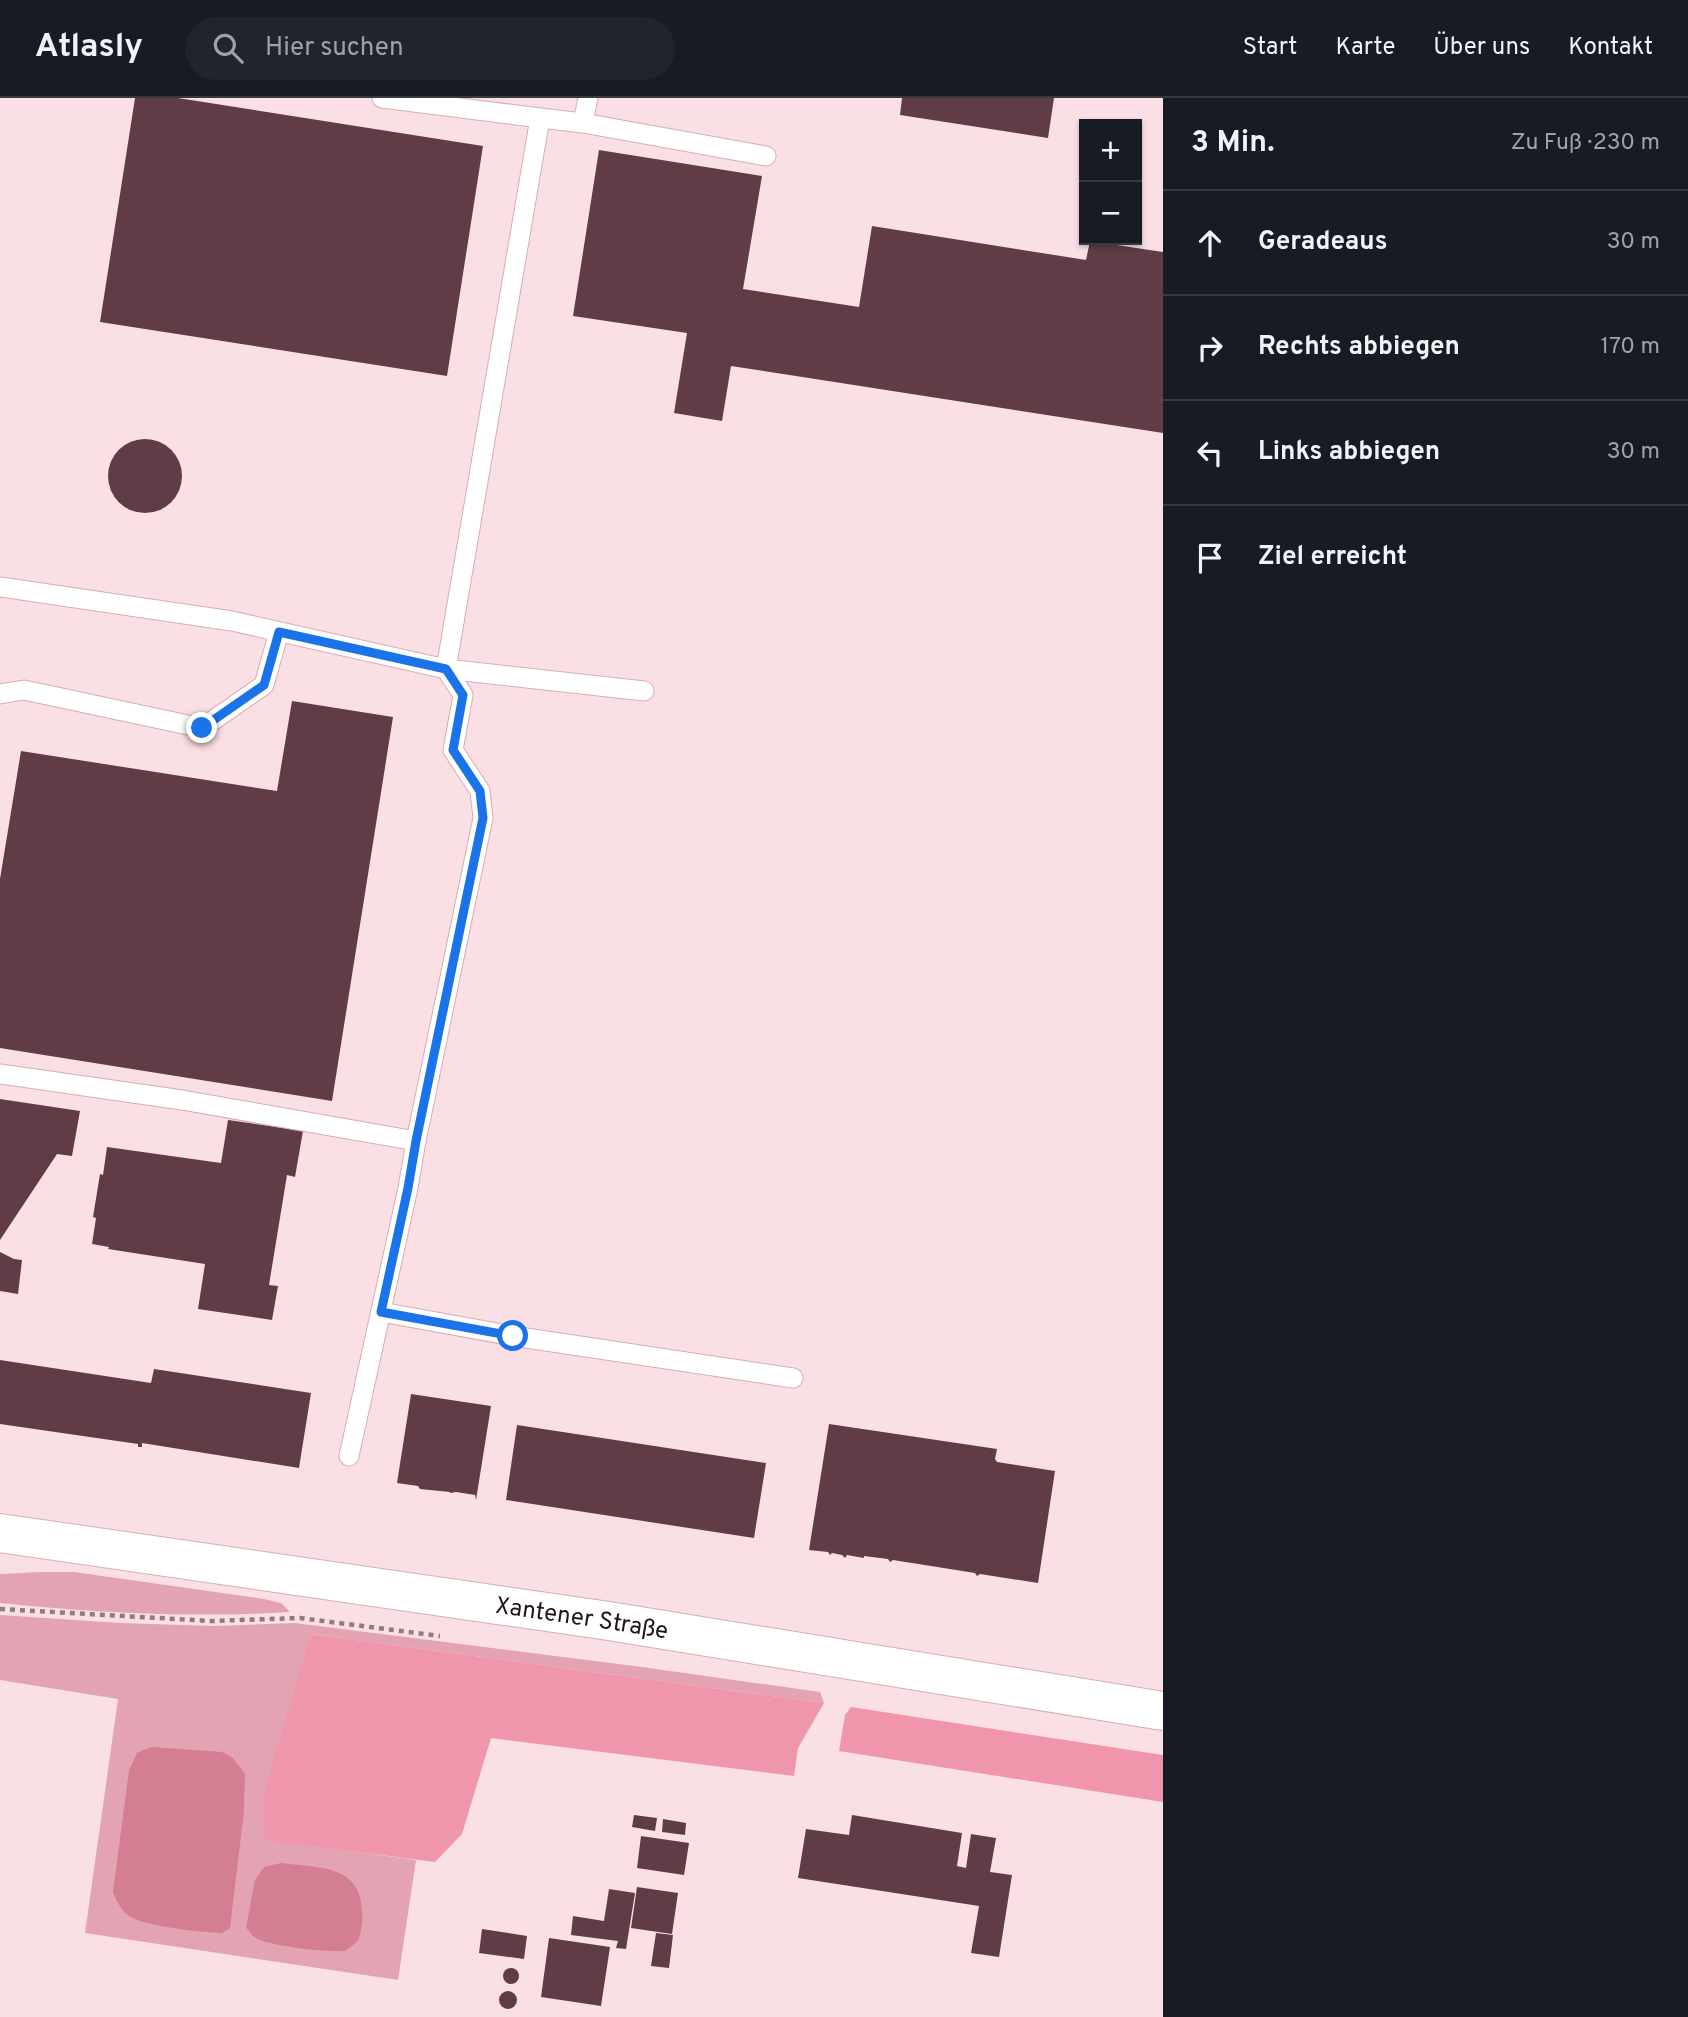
<!DOCTYPE html>
<html lang="de">
<head>
<meta charset="utf-8">
<style>
	body { margin:0; font-family:Overpass,sans-serif; background:#20242c; color:#f1f3f6 }
	.controls { position:absolute; right:21px; top:21px; display:grid; overflow:hidden; border-radius:0px; box-shadow:0 2px 5px #0004 }
	.controls button { width:63px; height:63px; display:grid; place-items:center; padding:0; border:0; border-bottom:2px solid #363941; background:#171b24; color:#f1f3f6; font:35px sans-serif }
	.stop { position:absolute; width:21px; height:21px; margin:-16px; border:5px solid #1a73e8; border-radius:50%; background:#fff }
	.stop.end { background:#1a73e8; border-color:#fff; box-shadow:0 2px 7px #0008 }
	.list { margin:0; padding:0; list-style:none }
	h2 { display:flex; justify-content:space-between; align-items:center; height:91px; margin:0; padding:0 28px; font-size:30px }
	h2 small { font-size:23px; font-weight:400; color:#9ea1a6 }
	.list li { display:grid; grid-template-columns:46px 1fr auto; gap:21px; align-items:center; box-sizing:border-box; height:105px; padding:0 28px; border-top:2px solid #363941 }
	.list b { display:block; font-size:26px; white-space:nowrap }
	.list em { font-size:23px; font-style:normal; color:#9ea1a6 }
	.icon { flex:none; width:38px; height:38px; fill:none; stroke:currentColor; stroke-width:2; stroke-linecap:round; stroke-linejoin:round }
	.map { position:relative; flex:none; width:1163px; height:1919px; overflow:hidden }
	header { display:flex; align-items:center; gap:42px; box-sizing:border-box; height:98px; padding:0 35px; background:#171b24; border-bottom:2px solid #363941 }
	header strong { font-size:33px }
	nav { display:flex; gap:38px; margin-inline-start:auto; font-size:24px }
	.search { width:490px; height:63px; background:#20242c; display:flex; align-items:center; gap:18px; box-sizing:border-box; padding:0 24px; border-radius:38px; color:#9ea1a6; font-size:26px }
	main { display:flex }
	aside { flex:1; background:#171b24 }
	.map>svg:first-child { display:block }
	.green { fill:#e4a3b2 }
	.forest { fill:#ef96ac }
	.water { fill:#d47e94 }
	.building { fill:#603d46 }
	.lines { fill:none; stroke-linecap:round; stroke-linejoin:round }
	.service-casing { stroke:#d6adb6; stroke-width:21 }
	.secondary-casing { stroke:#d6adb6; stroke-width:40 }
	.path { stroke:#907c80; stroke-width:4.5; stroke-dasharray:5 5; stroke-linecap:butt }
	.service { stroke:#fff; stroke-width:19 }
	.secondary { stroke:#fff; stroke-width:38 }
	.route { stroke:#1a73e8; stroke-width:9 }
	.labels { text-anchor:middle; stroke-width:7; stroke-linejoin:round; paint-order:stroke }
	.street-label { font-size:24px; fill:#221417; stroke:#fff }
</style>
</head>
<body>
<header>
<strong>Atlasly</strong>
<div class="search"><svg class="icon" aria-label="search" viewBox="0 0 24 24"><circle cx="10" cy="10" r="6"/><path d="M15 15l6 6"/></svg>Hier suchen</div>
<nav><a>Start</a><a>Karte</a><a>Über uns</a><a>Kontakt</a></nav>
</header>
<main>
<div class="map">
<svg width="1163" height="1919" viewBox="0 0 1163 1919">
	<rect width="100%" height="100%" fill="#fae0e5"/>
	<g class="green">
		<path d="M39 1474H74L264 1501 281 1505 290 1514C193 1520 96 1515 0 1505V1476Z"/>
		<polygon points="0,1517 120,1525 214,1528 295,1525 642,1569 820,1594 824,1605 311,1536 265,1741 416,1762 398,1882 85,1835 118,1601 0,1582"/>
	</g>
	<g class="forest">
		<polygon points="311,1536 824,1605 798,1650 794,1678 491,1640 462,1736 435,1764 265,1742 263,1697"/>
		<polygon points="851,1609 1163,1657 1163,1704 839,1653 845,1617"/>
	</g>
	<g class="water">
		<path d="M151 1649 222 1654 232 1659 245 1676 244 1713 230 1830 222 1835C201 1834 151 1829 133 1820 122 1815 117 1804 113 1794L129 1672 137 1655Z"/>
		<path d="M281 1765C318 1770 362 1766 362 1815 363 1822 361 1836 358 1842 355 1846 349 1850 345 1853 327 1854 267 1849 253 1838 251 1836 249 1832 246 1830L255 1782 264 1769Z"/>
	</g>
	<g class="building">
		<polygon points="135,0 178,0 483,48 447,278 100,224"/>
		<polygon points="902,0 1054,0 1048,40 900,17"/>
		<polygon points="599,52 762,78 743,191 859,209 872,128 1086,162 1090,143 1163,154 1163,335 731,268 722,323 674,315 687,235 573,218"/>
		<circle cx="145" cy="378" r="37"/>
		<polygon points="292,603 393,619 332,1003 0,950 0,781 21,653 277,693"/>
		<polygon points="0,1001 80,1013 72,1058 57,1056 0,1142"/>
		<polygon points="228,1022 303,1033 295,1079 287,1077 269,1187 278,1188 272,1222 198,1211 205,1166 108,1151 109,1149 92,1146 96,1120 93,1119 100,1076 103,1077 107,1049 221,1065"/>
		<polygon points="0,1154 14,1161 22,1162 18,1196 0,1193"/>
		<polygon points="0,1262 151,1285 154,1271 311,1295 299,1370 142,1345 142,1349 138,1349 138,1346 0,1326"/>
		<polygon points="411,1296 491,1308 476,1402 475,1397 456,1394 450,1395 450,1394 420,1391 418,1388 397,1385"/>
		<polygon points="829,1326 997,1351 995,1361 997,1364 1055,1373 1038,1485 980,1476 977,1478 975,1475 893,1462 890,1464 888,1461 864,1458 864,1460 847,1457 845,1460 842,1457 832,1455 830,1457 828,1454 809,1452"/>
		<polygon points="517,1327 766,1365 754,1440 506,1402"/>
		<polygon points="634,1717 657,1720 655,1733 632,1729"/>
		<polygon points="852,1717 962,1735 957,1768 966,1770 971,1736 996,1740 990,1774 1012,1777 999,1859 971,1855 979,1808 798,1780 806,1731 849,1737"/>
		<polygon points="663,1721 686,1725 685,1737 662,1734"/>
		<polygon points="641,1738 689,1745 684,1777 637,1770"/>
		<polygon points="637,1789 678,1795 672,1836 631,1830"/>
		<polygon points="609,1791 635,1795 626,1851 616,1850 618,1843 571,1837 573,1818 604,1823"/>
		<polygon points="482,1831 527,1838 524,1861 479,1855"/>
		<polygon points="656,1835 673,1837 669,1870 651,1868"/>
		<polygon points="549,1840 610,1849 601,1908 541,1899"/>
		<circle cx="511" cy="1878" r="8"/>
		<circle cx="508" cy="1902" r="9"/>
	</g>
	<g class="lines">
		<defs>
			<g id="service">
				<polyline points="382,0 540,20"/>
				<polyline points="583,25 588,0"/>
				<polyline points="0,489 232,523 446,571 463,597 453,652 480,693 483,720 416,1043 408,1090 349,1358"/>
				<polyline points="644,593 446,571 540,20 583,25 766,58"/>
				<polyline points="0,596 24,592 202,630 264,587 279,534"/>
				<polyline points="0,976 182,1002 416,1043"/>
				<polyline points="381,1214 513,1238 793,1280"/>
			</g>
			<g id="secondary">
				<path id="s1" d="M0 1435 609 1523 1163 1613"/>
			</g>
		</defs>
		<use href="#service" class="service-casing"/>
		<use href="#secondary" class="secondary-casing"/>
		<polyline class="path" points="0,1511 211,1523 300,1520 440,1538"/>
		<use href="#service" class="service"/>
		<use href="#secondary" class="secondary"/>
	</g>
	<g class="lines">
		<polyline class="route" points="202,630 264,587 279,534 446,571 463,597 453,652 480,693 483,720 416,1043 408,1090 381,1214 513,1238"/>
	</g>
	<g class="labels">
		<g class="street-label">
			<text dy="8" stroke="none"><textPath href="#s1" startOffset="588">Xantener Straße</textPath></text>
		</g>
	</g>
</svg>
<div class="controls">
<button>+</button>
<button>−</button>
</div>
<div class="stop" style="left:513px;top:1238px"></div>
<div class="stop end" style="left:202px;top:630px"></div>
</div>
<aside>
<h2>3 Min.<small>Zu Fuß · 230 m</small></h2>
<ul class="list">
<li><svg class="icon" aria-label="ahead" viewBox="0 0 24 24"><path d="M12 20V5M6 11l6-6 6 6"/></svg><div><b>Geradeaus</b></div><em>30 m</em></li>
<li><svg class="icon" aria-label="right" viewBox="0 0 24 24"><path d="M7 20v-9h11M14 6l5 5-5 5"/></svg><div><b>Rechts abbiegen</b></div><em>170 m</em></li>
<li><svg class="icon" aria-label="left" viewBox="0 0 24 24"><path d="M17 20v-9H6M10 6l-5 5 5 5"/></svg><div><b>Links abbiegen</b></div><em>30 m</em></li>
<li><svg class="icon" aria-label="arrive" viewBox="0 0 24 24"><path d="M6 21V4h12l-3 4 3 4H6"/></svg><div><b>Ziel erreicht</b></div></li>
</ul>
</aside>
</main>
</body>
</html>
